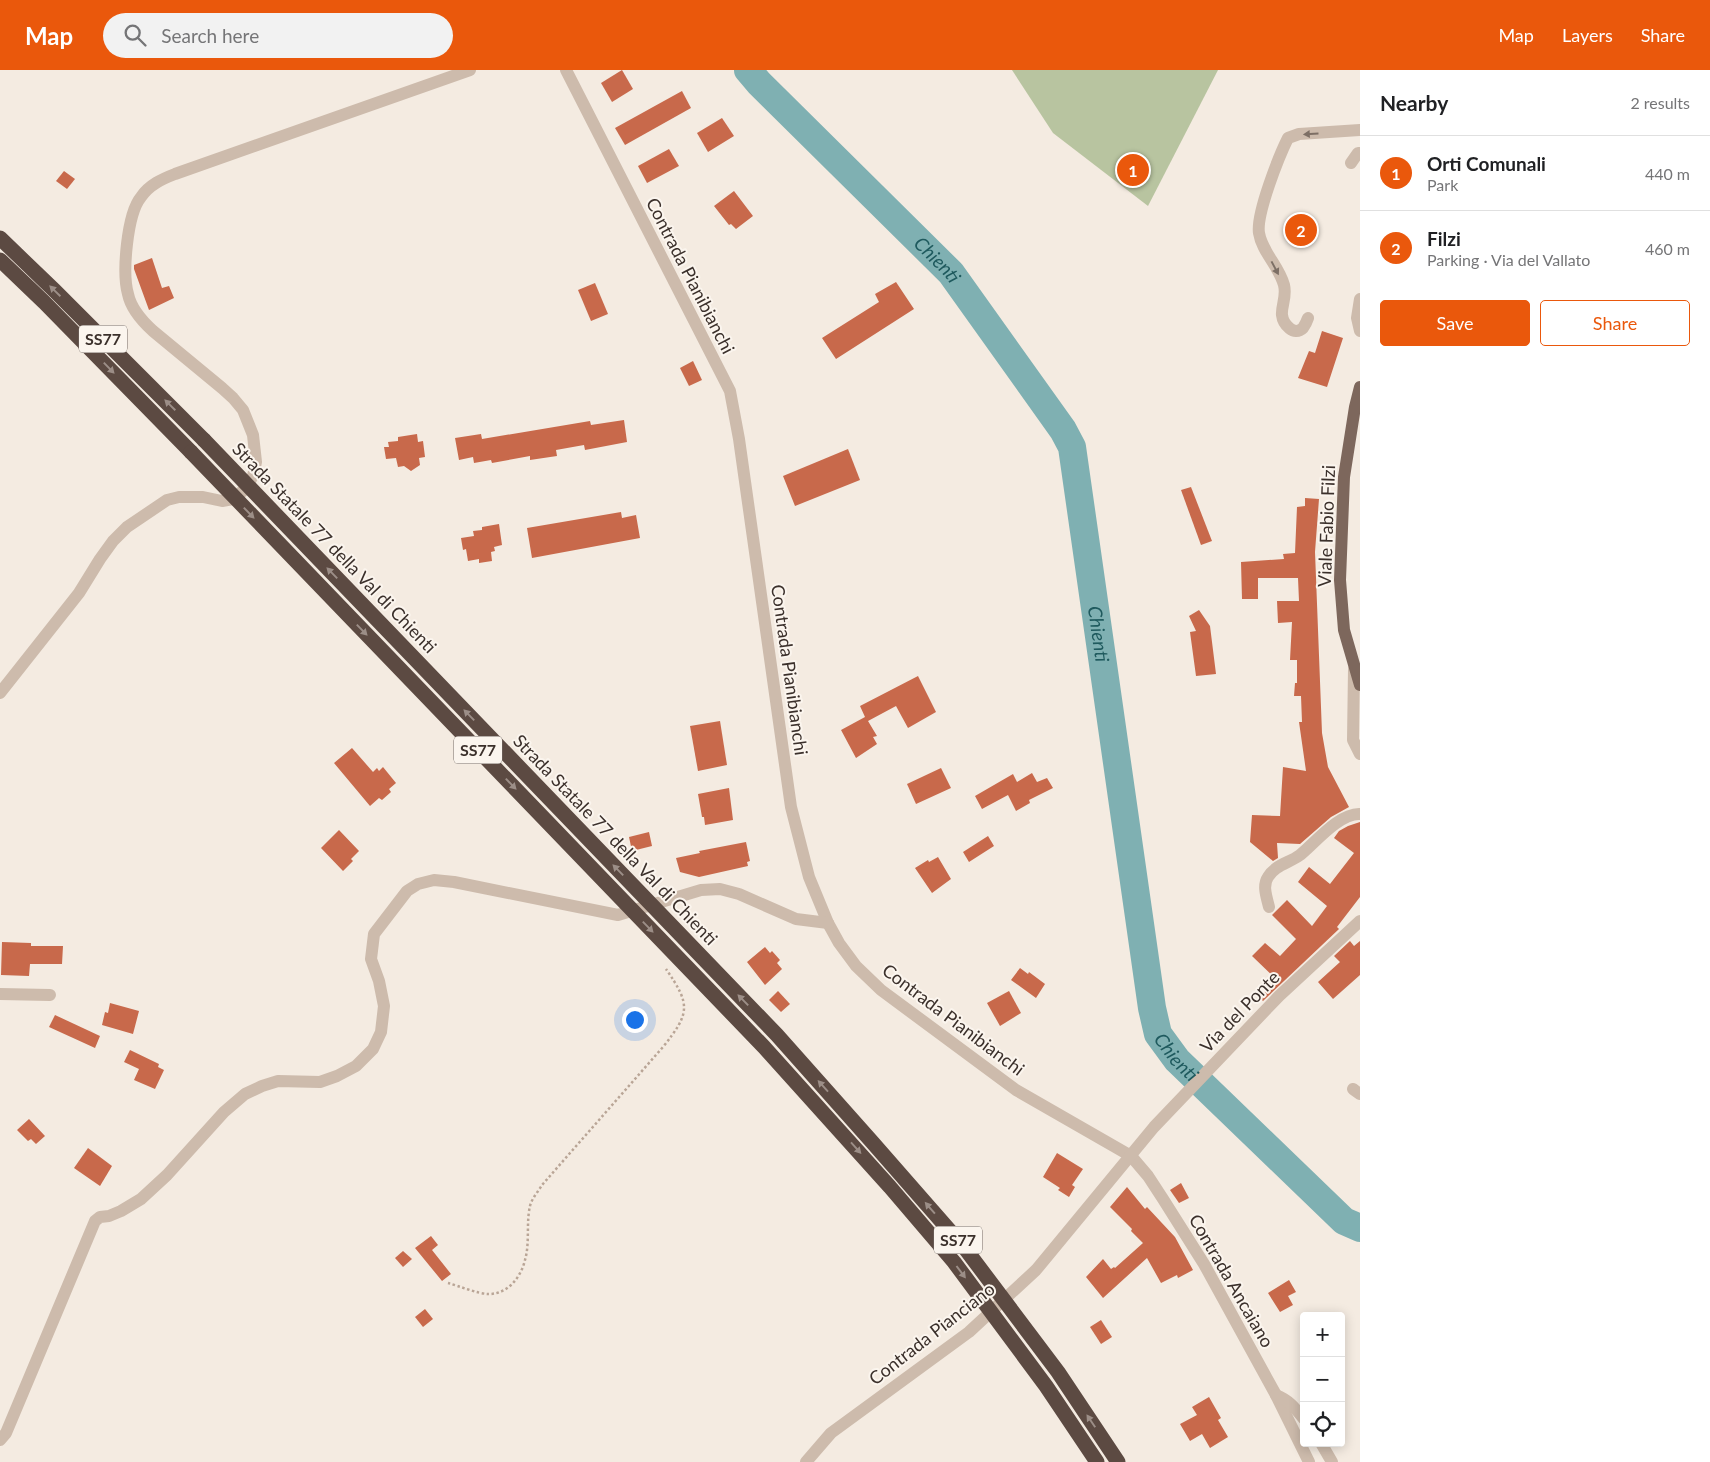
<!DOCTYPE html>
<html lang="en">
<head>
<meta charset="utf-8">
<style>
	body { margin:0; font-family:Lato,sans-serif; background:#f2f2f2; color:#202124 }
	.controls { position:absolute; right:15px; bottom:15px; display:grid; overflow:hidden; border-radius:5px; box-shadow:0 2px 12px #0003 }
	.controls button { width:45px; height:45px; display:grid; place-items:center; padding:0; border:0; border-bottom:1px solid #e0e0e0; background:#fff; color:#202124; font:25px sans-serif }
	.you { position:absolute; left:634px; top:949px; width:18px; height:18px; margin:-12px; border:4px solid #fff; border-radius:50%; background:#1a73e8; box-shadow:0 0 0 8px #1a73e833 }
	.badge { display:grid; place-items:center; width:32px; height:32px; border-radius:50%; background:#ea580c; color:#fff; font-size:16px; font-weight:700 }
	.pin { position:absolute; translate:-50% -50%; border:2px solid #fff; box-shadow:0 1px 5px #0006 }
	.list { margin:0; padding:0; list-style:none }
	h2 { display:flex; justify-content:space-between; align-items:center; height:65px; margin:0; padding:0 20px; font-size:21px }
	h2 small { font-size:16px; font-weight:400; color:#757577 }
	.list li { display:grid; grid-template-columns:32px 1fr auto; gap:15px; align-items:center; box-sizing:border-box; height:75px; padding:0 20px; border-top:1px solid #e0e0e0 }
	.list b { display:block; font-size:19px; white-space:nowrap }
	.list p { margin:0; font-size:16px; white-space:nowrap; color:#757577 }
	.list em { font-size:16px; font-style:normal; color:#757577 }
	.actions { display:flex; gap:10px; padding:15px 20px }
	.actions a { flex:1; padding:11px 0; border:1px solid #ea580c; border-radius:5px; text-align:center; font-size:18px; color:#ea580c }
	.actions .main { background:#ea580c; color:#fff }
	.icon { flex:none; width:28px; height:28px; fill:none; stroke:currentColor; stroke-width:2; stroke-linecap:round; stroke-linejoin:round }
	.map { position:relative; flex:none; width:1360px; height:1392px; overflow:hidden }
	header { display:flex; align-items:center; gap:30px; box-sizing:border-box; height:70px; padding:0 25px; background:#ea580c; color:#fff }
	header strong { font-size:24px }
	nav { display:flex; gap:28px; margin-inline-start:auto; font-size:18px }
	.search { width:350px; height:45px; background:#f2f2f2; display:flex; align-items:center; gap:12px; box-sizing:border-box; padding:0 18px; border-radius:28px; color:#757577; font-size:19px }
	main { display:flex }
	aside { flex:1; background:#fff }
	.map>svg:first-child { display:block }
	.green { fill:#b8c4a0 }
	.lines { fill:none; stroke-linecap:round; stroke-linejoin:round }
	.river { stroke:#7fb0b2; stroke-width:28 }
	.building { fill:#c8694b }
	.path { stroke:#b9a596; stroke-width:2.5; stroke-dasharray:2.5 2.5; stroke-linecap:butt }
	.minor { stroke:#cdbbac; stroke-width:12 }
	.major { stroke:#7d675c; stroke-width:12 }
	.highway { stroke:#5c4a42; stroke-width:15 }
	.highway-bridge { stroke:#5c4a42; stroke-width:15 }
	.oneway { fill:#7d6f65 }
	.oneway2 { fill:#9c8e87 }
	.labels { text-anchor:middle; stroke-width:4; stroke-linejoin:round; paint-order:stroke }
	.shield { fill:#fbf5ee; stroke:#756b66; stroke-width:1 }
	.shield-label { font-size:16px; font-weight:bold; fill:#3b302b }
	.street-label { font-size:18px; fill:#3b302b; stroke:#fbf5ee }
	.water-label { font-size:19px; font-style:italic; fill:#1f5a5e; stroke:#fbf5ee }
</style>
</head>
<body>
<header>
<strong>Map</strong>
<div class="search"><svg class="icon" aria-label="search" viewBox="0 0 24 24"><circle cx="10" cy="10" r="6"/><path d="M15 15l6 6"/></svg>Search here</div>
<nav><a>Map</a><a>Layers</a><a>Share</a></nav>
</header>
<main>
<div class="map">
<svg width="1360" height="1392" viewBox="0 0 1360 1392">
	<rect width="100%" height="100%" fill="#f4ebe1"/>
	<polygon class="green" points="1012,0 1218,0 1148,136 1053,63"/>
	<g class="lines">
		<path class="river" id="s1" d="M748 0 759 13 951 203 1063 360 1072 377 1152 938 1158 964 1177 990 1344 1151 1360 1158"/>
	</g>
	<g class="building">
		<polygon points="622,0 633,19 612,32 601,13"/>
		<polygon points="682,21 691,38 625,75 615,58"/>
		<polygon points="722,48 734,66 708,82 697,63"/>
		<polygon points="669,79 679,96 647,113 638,96"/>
		<polygon points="64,101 75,109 67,119 56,111"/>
		<polygon points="734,121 753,146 736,159 731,154 729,155 714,136"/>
		<polygon points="152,188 162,218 169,216 174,228 149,240 134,199 134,195"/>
		<polygon points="896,212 914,239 836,289 822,268 879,232 875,224"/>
		<polygon points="595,213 608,244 591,251 578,220"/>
		<polygon points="1322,261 1343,268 1327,317 1298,308 1309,281 1315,283"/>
		<polygon points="693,291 702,310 689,316 680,298"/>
		<polygon points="624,350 627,372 585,380 584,375 556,380 557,386 530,390 530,386 492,393 491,390 474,393 473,387 459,390 455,368 481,364 482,369 590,351 591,355"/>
		<polygon points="417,364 418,372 423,371 425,387 419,388 420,395 411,401 404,396 398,397 396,388 386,389 384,377 389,377 388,372 398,371 398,367"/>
		<polygon points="848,379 860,410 795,436 783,406"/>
		<polygon points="1191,417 1212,471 1201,475 1181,420"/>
		<polygon points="1305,428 1319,429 1315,482 1322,663 1328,697 1349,737 1331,747 1300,774 1277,773 1278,788 1273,791 1250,772 1252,745 1280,746 1283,697 1306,701 1299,652 1302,652 1301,626 1294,626 1295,613 1297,613 1297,590 1290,590 1292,552 1278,553 1277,531 1299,531 1298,508 1258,508 1258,529 1242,529 1241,492 1284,489 1283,484 1295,483 1297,437 1305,436"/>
		<polygon points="621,442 622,448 636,445 640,468 532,488 527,458"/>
		<polygon points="499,454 502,475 494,477 495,481 491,482 492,491 479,493 479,489 468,491 466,479 463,480 461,468 474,466 473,461 482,460 482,457"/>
		<polygon points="1199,540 1210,556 1216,604 1196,606 1190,562 1196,561 1189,546"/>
		<polygon points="918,606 936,642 908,658 896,636 868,651 877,666 873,667 877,674 856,688 841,660 865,647 860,636"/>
		<polygon points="720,651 727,695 698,701 690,656"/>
		<polygon points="352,678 373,702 377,698 379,701 383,697 396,713 389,719 391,722 382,730 379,728 370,736 334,693"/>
		<polygon points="941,698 951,718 916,734 907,714"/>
		<polygon points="1032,703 1037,712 1047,708 1053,718 1029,730 1030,733 1016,741 1008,725 982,739 975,726 1013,704 1017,712"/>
		<polygon points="729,718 733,750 705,755 704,747 702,747 698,724"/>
		<polygon points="1360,752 1360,827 1337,857 1339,859 1263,931 1260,928 1275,908 1252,886 1265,873 1280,886 1296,869 1272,845 1287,830 1312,856 1327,836 1298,812 1309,797 1330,814 1354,783 1334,768 1339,761 1348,756"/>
		<polygon points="339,760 359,781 351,789 353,791 343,801 321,778"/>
		<polygon points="649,762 652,776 632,781 629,767"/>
		<polygon points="988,766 994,776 969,792 963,782"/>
		<polygon points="746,772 750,791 747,792 748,796 699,807 680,802 676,788 700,783 699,781"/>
		<polygon points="938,787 951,809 932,823 915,798 928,790 929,792"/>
		<polygon points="1350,871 1354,876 1360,871 1360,905 1333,929 1318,912 1340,892 1334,886"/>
		<polygon points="2,872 31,873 31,876 63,876 62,894 30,894 29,906 1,905"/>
		<polygon points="765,877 770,883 772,881 780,890 777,893 782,899 765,915 747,892"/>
		<polygon points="1020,898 1028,904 1029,902 1045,914 1036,928 1011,910"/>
		<polygon points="778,921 790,934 781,942 769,930"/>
		<polygon points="1009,921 1021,943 1000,956 987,933"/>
		<polygon points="110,933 139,941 133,964 102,955 105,942 108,943"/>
		<polygon points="55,945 100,966 95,978 49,957"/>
		<polygon points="130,980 159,994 158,997 164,1000 155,1019 134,1010 139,999 124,992"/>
		<polygon points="29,1049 45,1066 36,1074 31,1069 28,1071 17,1060"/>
		<polygon points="88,1078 112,1096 100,1116 74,1098"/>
		<polygon points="1057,1083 1083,1099 1072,1115 1075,1117 1069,1127 1058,1120 1060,1118 1043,1107"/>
		<polygon points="1181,1113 1189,1128 1179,1133 1170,1120"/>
		<polygon points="1127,1117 1145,1139 1147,1137 1175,1167 1193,1200 1178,1208 1177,1205 1161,1213 1147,1188 1103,1228 1086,1207 1103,1189 1111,1199 1114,1197 1115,1198 1143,1173 1131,1161 1132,1159 1110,1137"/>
		<polygon points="431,1166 438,1175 432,1180 451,1204 442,1211 415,1178"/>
		<polygon points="403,1181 412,1189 403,1197 395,1188"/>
		<polygon points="1289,1210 1296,1222 1288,1226 1293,1235 1280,1242 1268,1223"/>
		<polygon points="425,1239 433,1249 423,1257 415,1247"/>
		<polygon points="1101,1250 1112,1267 1101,1274 1090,1257"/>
		<polygon points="1209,1327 1221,1348 1218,1350 1228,1367 1210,1378 1202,1364 1190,1371 1180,1354 1197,1345 1192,1337"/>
	</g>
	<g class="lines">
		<path class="path" d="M448 1213C459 1216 478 1224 489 1224 508 1224 521 1207 525 1190 530 1173 526 1153 530 1136 532 1128 538 1122 542 1115L663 977C690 943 691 935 666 899"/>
		<g class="minor">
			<polyline points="566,0 730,321 739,369 791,737 809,807 828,853 839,873 856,896 881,920 1016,1020 1131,1086 1148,1106 1163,1129 1204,1194 1276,1325 1309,1392"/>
			<polyline points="1351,93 1358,83 1360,83"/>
			<polyline points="1360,229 1357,248 1360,261"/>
			<path d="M1308 248C1307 251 1305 255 1303 258 1294 267 1283 254 1282 245 1281 236 1287 227 1284 215 1279 196 1262 182 1259 163 1256 144 1279 86 1288 68L1299 64 1360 60"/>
			<polyline points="1354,599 1353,670 1360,684"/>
			<path d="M0 623 79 523 100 489 113 471 127 457 167 430 179 427H203L222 431 233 429 244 420 253 406 256 392 253 365 243 340 233 328 222 318 153 261C142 251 131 239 128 224 122 203 127 144 141 127 149 115 162 109 175 104L470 0"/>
			<path d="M1269 837C1267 828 1262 816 1268 807 1275 795 1289 793 1300 785 1315 773 1339 743 1360 744"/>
			<polyline points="0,924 50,925"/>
			<polyline points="1353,1019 1360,1024"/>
			<path d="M1276 1325C1289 1330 1295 1338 1304 1349"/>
			<polyline points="0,1370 6,1363 95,1151 100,1147 109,1146 121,1141 141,1129 167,1105 224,1042 245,1024 262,1016 278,1011 320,1012 337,1006 356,996 373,979 381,962 384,936 379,911 371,889 374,864 407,821 418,814 434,810 454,812 618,845 701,820 720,819 739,824 796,849 828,853"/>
			<polyline points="1321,1373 1332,1392"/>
			<polyline points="806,1392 831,1363 969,1262 1036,1200 1154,1057 1279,926 1360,851"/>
		</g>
		<polyline class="major" points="1360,317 1355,337 1344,407 1340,510 1344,560 1360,615"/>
		<g class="highway">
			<polyline points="0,168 54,220 204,370"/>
			<polyline points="0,190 44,232 191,382"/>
		</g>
		<g class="highway-bridge">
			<polyline points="204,370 777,965 873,1073 964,1177 1058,1302 1118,1392"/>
			<polyline points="191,382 764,977 890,1117 954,1192 1046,1316 1097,1392"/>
		</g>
	</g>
	<defs><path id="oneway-solid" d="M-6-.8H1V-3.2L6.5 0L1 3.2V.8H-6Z" transform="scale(1.25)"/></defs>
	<g class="oneway">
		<use href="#oneway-solid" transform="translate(1311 64) rotate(177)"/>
		<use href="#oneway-solid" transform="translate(1275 198) rotate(62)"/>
	</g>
	<g class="oneway2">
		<use href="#oneway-solid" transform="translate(55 221) rotate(-136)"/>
		<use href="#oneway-solid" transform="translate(109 298) rotate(46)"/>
		<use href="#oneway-solid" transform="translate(170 335) rotate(-135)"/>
		<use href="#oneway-solid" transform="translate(249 443) rotate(46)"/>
		<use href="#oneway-solid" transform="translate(332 503) rotate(-134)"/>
		<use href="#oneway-solid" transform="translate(362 560) rotate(46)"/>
		<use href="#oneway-solid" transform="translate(469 645) rotate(-134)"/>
		<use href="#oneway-solid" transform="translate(511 714) rotate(46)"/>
		<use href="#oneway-solid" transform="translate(618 800) rotate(-134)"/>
		<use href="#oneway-solid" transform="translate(648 857) rotate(46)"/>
		<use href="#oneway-solid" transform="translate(743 930) rotate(-134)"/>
		<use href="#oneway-solid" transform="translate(823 1016) rotate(-132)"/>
		<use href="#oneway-solid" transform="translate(856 1078) rotate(48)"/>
		<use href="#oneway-solid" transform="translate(930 1138) rotate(-131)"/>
		<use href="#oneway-solid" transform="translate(961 1202) rotate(53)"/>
		<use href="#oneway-solid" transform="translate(1091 1351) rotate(-124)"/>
	</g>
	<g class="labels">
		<g class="shield">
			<rect x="79" y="255.5" width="48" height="27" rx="4"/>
			<rect x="454" y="666.5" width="48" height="27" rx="4"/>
			<rect x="934" y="1156.5" width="48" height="27" rx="4"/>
		</g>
		<g class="shield-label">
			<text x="103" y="275">SS77</text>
			<text x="478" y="686">SS77</text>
			<text x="958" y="1176">SS77</text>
		</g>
		<g class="street-label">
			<text transform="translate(690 206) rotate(63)" y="6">Contrada Pianibianchi</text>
			<text transform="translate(1327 456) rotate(-88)" y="6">Viale Fabio Filzi</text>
			<text transform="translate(334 478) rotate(46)" y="6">Strada Statale 77 della Val di Chienti</text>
			<text transform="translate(789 600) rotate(82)" y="6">Contrada Pianibianchi</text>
			<text transform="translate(615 770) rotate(46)" y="6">Strada Statale 77 della Val di Chienti</text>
			<text transform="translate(1240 942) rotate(-46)" y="6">Via del Ponte</text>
			<text transform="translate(953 950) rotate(37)" y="6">Contrada Pianibianchi</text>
			<text transform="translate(1231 1211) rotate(60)" y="6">Contrada Ancaiano</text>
			<text transform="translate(932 1264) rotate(-38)" y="6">Contrada Pianciano</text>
		</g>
		<g class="water-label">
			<text dy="7" stroke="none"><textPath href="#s1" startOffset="268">Chienti</textPath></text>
			<text dy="7" stroke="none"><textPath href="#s1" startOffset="688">Chienti</textPath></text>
			<text dy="7" stroke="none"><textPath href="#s1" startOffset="1122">Chienti</textPath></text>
		</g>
	</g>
</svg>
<div class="controls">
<button>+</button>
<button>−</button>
<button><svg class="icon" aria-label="locate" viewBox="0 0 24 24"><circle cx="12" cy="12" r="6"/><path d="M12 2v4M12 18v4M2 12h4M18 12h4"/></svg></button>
</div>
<div class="you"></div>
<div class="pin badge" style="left:1133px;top:100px">1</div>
<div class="pin badge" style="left:1301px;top:160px">2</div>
</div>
<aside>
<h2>Nearby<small>2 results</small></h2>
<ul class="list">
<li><span class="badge">1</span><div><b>Orti Comunali</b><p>Park</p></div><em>440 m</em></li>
<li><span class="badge">2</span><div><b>Filzi</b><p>Parking · Via del Vallato</p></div><em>460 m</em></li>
</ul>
<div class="actions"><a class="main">Save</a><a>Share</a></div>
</aside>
</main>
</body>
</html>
